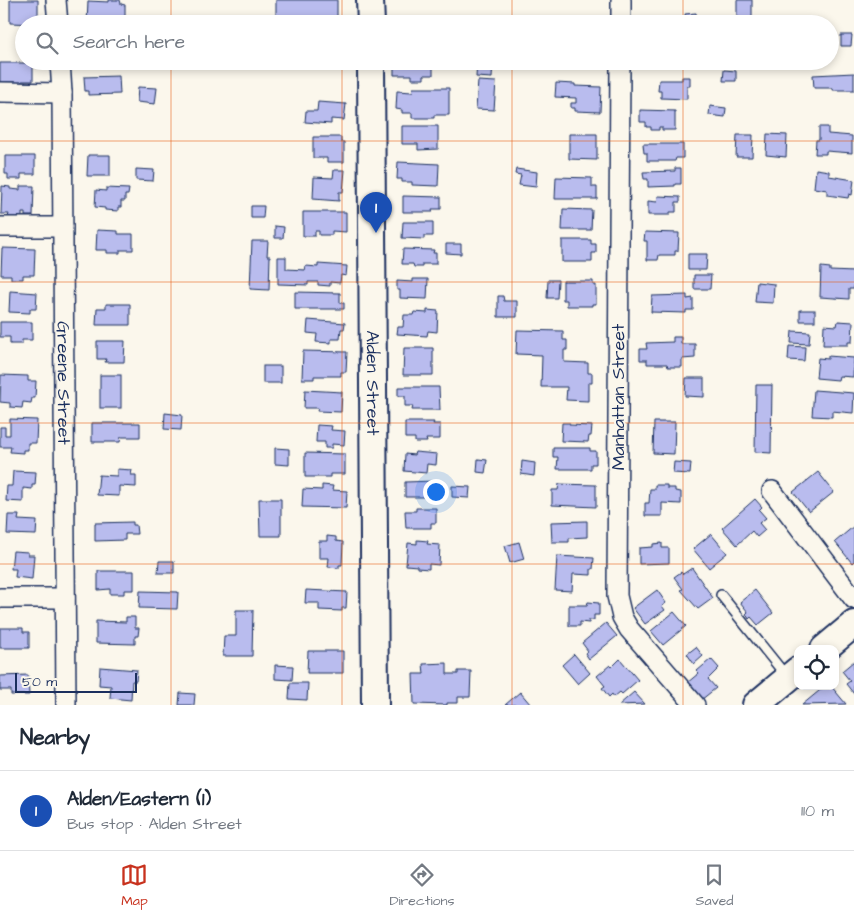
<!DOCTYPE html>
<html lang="en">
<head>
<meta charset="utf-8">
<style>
	body { margin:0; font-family:"Architects Daughter",sans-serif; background:#f6f6f7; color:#1f2937 }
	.controls { position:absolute; right:15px; bottom:15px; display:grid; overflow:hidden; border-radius:10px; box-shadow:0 2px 8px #0003 }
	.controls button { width:45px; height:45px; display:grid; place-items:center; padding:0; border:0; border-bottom:1px solid #e0e1e3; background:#fff; color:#1f2937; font:25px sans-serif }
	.scale { position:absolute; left:15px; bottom:12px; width:122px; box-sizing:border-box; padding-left:5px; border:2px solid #1b2f5e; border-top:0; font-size:14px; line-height:18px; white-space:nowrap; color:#1b2f5e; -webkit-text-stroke:4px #fbf7ec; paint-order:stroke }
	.you { position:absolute; left:435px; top:491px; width:18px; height:18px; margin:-12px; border:4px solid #fff; border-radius:50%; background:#1a73e8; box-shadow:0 0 0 8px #1a73e833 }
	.badge { display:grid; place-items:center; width:32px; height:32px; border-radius:50%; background:#c8321e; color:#fff; font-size:16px; font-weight:700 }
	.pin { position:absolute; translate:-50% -41px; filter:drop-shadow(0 1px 2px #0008) }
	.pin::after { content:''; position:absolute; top:26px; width:18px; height:15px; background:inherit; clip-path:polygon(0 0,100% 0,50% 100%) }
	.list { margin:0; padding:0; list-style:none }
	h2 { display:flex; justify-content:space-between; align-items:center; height:65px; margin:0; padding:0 20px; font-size:21px }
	h2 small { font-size:16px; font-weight:400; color:#747a83 }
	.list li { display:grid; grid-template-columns:32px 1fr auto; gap:15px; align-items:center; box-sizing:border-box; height:80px; padding:0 20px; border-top:1px solid #e0e1e3 }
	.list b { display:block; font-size:19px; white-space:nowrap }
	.list p { margin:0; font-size:16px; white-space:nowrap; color:#747a83 }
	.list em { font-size:16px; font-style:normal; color:#747a83 }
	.icon { flex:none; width:28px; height:28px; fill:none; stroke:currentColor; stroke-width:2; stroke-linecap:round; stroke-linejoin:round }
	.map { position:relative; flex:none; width:854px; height:705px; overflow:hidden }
	.search { position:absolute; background:#fff; box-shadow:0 2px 8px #0003; left:15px; right:15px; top:15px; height:55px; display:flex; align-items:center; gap:12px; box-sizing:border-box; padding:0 18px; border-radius:28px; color:#747a83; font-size:19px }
	.sheet { height:145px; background:#fff }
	nav { display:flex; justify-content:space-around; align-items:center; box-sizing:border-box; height:70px; border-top:1px solid #e0e1e3; background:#fff; font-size:14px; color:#747a83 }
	nav a { display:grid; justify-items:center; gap:2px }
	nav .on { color:#c8321e }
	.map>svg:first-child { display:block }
	.building { fill:#b9bcee; stroke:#1b2f5e }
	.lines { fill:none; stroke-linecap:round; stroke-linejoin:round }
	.lane-casing { stroke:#1b2f5e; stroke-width:12 }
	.street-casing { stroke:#1b2f5e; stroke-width:22 }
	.secondary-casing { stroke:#1b2f5e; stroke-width:30 }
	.lane { stroke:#fbf7ec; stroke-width:9 }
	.street { stroke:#fbf7ec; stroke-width:19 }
	.secondary { stroke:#fbf7ec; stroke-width:26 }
	.grid { fill:none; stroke:#e8590c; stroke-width:1; stroke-opacity:0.55 }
	.labels { text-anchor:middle; stroke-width:4; stroke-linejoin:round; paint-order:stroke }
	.street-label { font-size:18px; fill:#1b2f5e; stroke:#fbf7ec }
</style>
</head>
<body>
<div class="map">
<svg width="854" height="705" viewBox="0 0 854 705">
	<rect width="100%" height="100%" fill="#fbf7ec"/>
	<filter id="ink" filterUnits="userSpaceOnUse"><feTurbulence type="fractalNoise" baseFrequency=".02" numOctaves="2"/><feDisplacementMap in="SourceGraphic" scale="10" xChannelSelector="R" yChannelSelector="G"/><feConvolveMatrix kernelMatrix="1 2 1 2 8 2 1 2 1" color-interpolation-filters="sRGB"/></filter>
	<g filter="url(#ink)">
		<g class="building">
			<polygon points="10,0 38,0 38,24 10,23"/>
			<polygon points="109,0 120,0 121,4 125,5 125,24 87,24 88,1 109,2"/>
			<rect x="276" y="0" width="61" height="24"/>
			<rect x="737" y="0" width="15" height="24"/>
			<polygon points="696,13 697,22 686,22 685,14"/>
			<polygon points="411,19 439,20 439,24 403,24 403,21 411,21"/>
			<polygon points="841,35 852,35 851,46 841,46"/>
			<rect x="290" y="61" width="31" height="5"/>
			<polygon points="394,61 433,61 433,75 424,75 424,79 412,79 412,75 394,75"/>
			<polygon points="477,61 493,61 492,78 476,77"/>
			<polygon points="0,63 33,63 33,81 22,81 21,84 15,84 14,82 0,82"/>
			<polygon points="724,70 736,71 736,81 723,81"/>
			<polygon points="854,73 854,90 833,90 833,88 814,88 813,75"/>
			<polygon points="119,76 120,94 88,95 88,91 85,91 84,77"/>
			<polygon points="682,77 690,77 690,86 687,86 687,99 661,98 661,91 658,91 659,80 682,80"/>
			<polygon points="478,81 496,82 494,110 476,109"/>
			<polygon points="556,83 575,84 575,86 601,87 600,112 575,111 575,108 571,108 571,103 576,103 576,98 555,97"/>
			<polygon points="138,87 157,88 155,104 137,102"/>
			<polygon points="413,88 449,88 449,115 434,115 434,118 412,118 412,113 402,113 402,110 396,109 397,91 412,92"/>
			<polygon points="318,102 346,104 344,120 331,119 331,124 305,122 306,111 317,111"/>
			<polygon points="710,106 726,108 725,117 709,115"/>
			<polygon points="640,110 675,111 675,130 662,130 662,127 659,127 659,130 651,130 651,127 646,127 646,122 640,122"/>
			<polygon points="402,126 438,126 438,149 418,150 418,144 402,144"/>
			<polygon points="819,127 828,127 828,134 852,136 852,153 826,151 826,154 815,154 816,140 819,140"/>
			<polygon points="569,134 597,134 597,160 569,159"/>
			<polygon points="767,134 787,135 786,157 766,155"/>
			<polygon points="737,135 753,135 752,157 736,157"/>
			<polygon points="313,137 341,137 341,142 344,142 344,162 327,162 327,158 313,158"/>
			<polygon points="643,144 683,144 683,158 676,158 675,161 647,161 647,153 644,153"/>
			<polygon points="88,155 110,155 110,176 87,176"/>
			<polygon points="5,156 35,156 35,174 21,174 21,179 8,179 8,174 5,174"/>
			<polygon points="398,162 439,164 438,186 412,185 412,182 402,182 402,179 397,179"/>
			<polygon points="675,168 681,168 681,184 675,184 675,186 648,187 648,179 644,179 643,172 675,171"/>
			<polygon points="136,169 154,170 153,181 136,180"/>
			<polygon points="516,169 537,172 536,187 519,185 521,175 515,174"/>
			<polygon points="816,169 829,171 829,176 854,180 852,195 849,194 848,198 827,195 827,190 814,188"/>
			<polygon points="334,170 345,170 343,192 339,192 339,201 313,199 314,177 333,178"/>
			<polygon points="556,177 592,178 592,187 597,187 597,199 555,199"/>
			<polygon points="2,186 10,187 10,189 20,190 20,186 34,186 33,216 25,216 25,213 22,213 22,218 8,217 9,214 1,214"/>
			<polygon points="106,188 129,189 128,195 125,195 125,201 121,201 121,207 118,207 118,211 105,210 105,208 95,207 96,190 106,191"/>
			<polygon points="403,196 441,197 441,209 432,209 433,212 403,212"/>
			<polygon points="658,196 680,197 680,202 676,202 676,212 670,212 670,215 648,215 648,201 657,202"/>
			<polygon points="251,206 264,206 263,218 251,218"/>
			<polygon points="563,209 592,210 591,230 562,230"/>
			<polygon points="303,212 346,212 346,232 332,231 332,235 319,235 319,231 315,231 315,236 303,236"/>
			<polygon points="403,222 433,222 433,236 424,236 424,239 402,238"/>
			<polygon points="275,226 284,227 283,238 275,238"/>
			<polygon points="97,230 118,231 118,234 133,234 133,250 120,250 120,253 107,253 107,250 96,250"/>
			<polygon points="645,232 679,233 678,251 675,251 675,255 659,255 658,260 647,260 647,241 644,241"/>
			<polygon points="562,240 591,240 591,244 596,244 596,253 592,253 592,262 562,262"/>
			<polygon points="252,241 268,241 267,256 270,256 269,290 250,289"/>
			<polygon points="446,244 461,244 461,254 446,253"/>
			<polygon points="2,248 35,249 34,275 23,275 23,279 11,279 11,275 1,275"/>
			<polygon points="403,249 434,250 433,253 436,253 436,264 422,264 422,267 414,267 413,264 402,264"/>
			<polygon points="688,254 707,254 706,270 688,270"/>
			<polygon points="278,257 286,257 286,269 305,270 306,266 318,267 318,264 347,266 346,276 341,275 340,283 330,282 330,286 318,285 318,282 308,282 308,285 278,284"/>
			<polygon points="821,267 830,268 830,271 854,272 854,289 849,289 849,299 820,297"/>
			<polygon points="694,275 711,275 710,289 694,289"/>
			<polygon points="413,279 428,279 427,299 400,298 400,290 397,290 397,281 413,282"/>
			<polygon points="548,280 558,280 557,298 547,298"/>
			<polygon points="563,281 593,281 593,285 596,285 596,304 592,304 592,306 567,306 567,300 563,300"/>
			<polygon points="757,282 774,284 773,303 755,302"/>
			<polygon points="10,291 37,293 36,309 30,309 30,313 9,312"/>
			<polygon points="295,292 340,293 340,303 344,303 344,309 295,309"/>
			<polygon points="687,295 687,299 693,298 693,310 686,310 686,313 651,312 652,296"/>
			<polygon points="498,296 503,296 504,301 517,301 517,317 498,317"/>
			<polygon points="106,304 130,304 130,325 96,325 97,308 106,308"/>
			<polygon points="427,310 438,311 437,332 428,331 427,336 397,334 398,327 403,327 404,315 413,315 414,312 427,313"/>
			<rect x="800" y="310" width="15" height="11"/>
			<polygon points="308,320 345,323 344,329 341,329 340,339 331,339 331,343 316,342 317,334 307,333"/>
			<polygon points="838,321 853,322 852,342 848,342 848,345 823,345 824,325 837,326"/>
			<polygon points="0,322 32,322 32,340 22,340 22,344 10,344 10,337 0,337"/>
			<polygon points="517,330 563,331 563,340 567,340 567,350 564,350 564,362 588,363 588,373 592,373 592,383 588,383 588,401 566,400 567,387 541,387 542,355 516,354"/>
			<polygon points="792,331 810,332 809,344 791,343"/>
			<polygon points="673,337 681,337 681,344 695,344 695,358 682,359 682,367 668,367 667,364 647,364 647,360 640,360 640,349 647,349 646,343 673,342"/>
			<polygon points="97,341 125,341 124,362 105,362 106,359 97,359"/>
			<polygon points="789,346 805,347 804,361 788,360"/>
			<polygon points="404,348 433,348 433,375 403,375"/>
			<polygon points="303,351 347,352 346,372 341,372 341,376 314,376 314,379 302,379"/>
			<polygon points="828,356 854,358 853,377 839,376 838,380 816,378 818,358 828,359"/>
			<rect x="263" y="366" width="18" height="17"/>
			<polygon points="1,375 28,376 28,381 36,381 35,398 32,398 31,403 23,402 22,408 10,407 10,403 0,402"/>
			<rect x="100" y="375" width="21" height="33"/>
			<polygon points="686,378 704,378 704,397 685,396"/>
			<polygon points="756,385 772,385 771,453 755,452"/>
			<polygon points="398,387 439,387 440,410 412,410 413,406 405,406 405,396 398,396"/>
			<polygon points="305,390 342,392 341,412 317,411 318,408 304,408"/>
			<polygon points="814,390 854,393 853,413 832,411 832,417 812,416"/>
			<polygon points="165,413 182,415 181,430 164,429"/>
			<polygon points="10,419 37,420 36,443 28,443 28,450 23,450 23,453 10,452 11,447 0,447 0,427 5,427 5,435 10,435"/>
			<polygon points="405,422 434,422 433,424 440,424 440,439 426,439 427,442 415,442 415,438 405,438"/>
			<polygon points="654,422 675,422 674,454 653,453"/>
			<polygon points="92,423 140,423 140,437 121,437 120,442 92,442"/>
			<polygon points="562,423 570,423 570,425 592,426 591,436 589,436 588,442 561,441"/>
			<polygon points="317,425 332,426 331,430 345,431 344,445 332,444 332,448 325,448 325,442 316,442"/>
			<polygon points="275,448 289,449 289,465 275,464"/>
			<polygon points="553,448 590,448 590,451 596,451 596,464 591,464 591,469 557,469 558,457 553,457"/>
			<polygon points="415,452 437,454 436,465 427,464 426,473 404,471 405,454 414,455"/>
			<polygon points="305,453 345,454 345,474 330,474 330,477 305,477"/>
			<polygon points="478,459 487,460 485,473 477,472"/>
			<polygon points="522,461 535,463 534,476 521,474"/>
			<polygon points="674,462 691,463 690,474 673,473"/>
			<polygon points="117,469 132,470 131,475 136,475 136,487 119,486 119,496 97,495 99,475 117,476"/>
			<polygon points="13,471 36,472 35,485 32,485 32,489 23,488 23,502 6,501 7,486 12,486"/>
			<polygon points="818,472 834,492 809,512 793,492"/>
			<polygon points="435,481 435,497 405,497 405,482"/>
			<polygon points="559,484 596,485 596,507 552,505 552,490 558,490"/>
			<polygon points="322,485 333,486 332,490 347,491 346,508 302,507 303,489 322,490"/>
			<polygon points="655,485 667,485 667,488 675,488 675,491 681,492 681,504 662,503 662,516 645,516 645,503 649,503 650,489 655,489"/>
			<polygon points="452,486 470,487 469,498 452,497"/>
			<polygon points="259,499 281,499 281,536 260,536"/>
			<polygon points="755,499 762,507 759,510 766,518 759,523 765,530 757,537 752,531 737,545 722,528"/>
			<polygon points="416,508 436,508 436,523 431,523 431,528 406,528 405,511 416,511"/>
			<polygon points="8,515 19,515 18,520 37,521 36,535 7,534"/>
			<polygon points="587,521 587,537 569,538 569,542 552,542 551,522"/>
			<polygon points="133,522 133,525 136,525 137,534 125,534 125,540 95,541 95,523"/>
			<polygon points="854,526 854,561 852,563 835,542"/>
			<polygon points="711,534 727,553 709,568 693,549"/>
			<polygon points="327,536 336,537 336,541 343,542 342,565 339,565 339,568 328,567 329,558 319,558 319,541 327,541"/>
			<polygon points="417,540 428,541 427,544 440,545 439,565 429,564 429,569 417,568 417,566 406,565 408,543 417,544"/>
			<polygon points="519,542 524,559 510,563 505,546"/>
			<polygon points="662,543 662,548 669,548 669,563 639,564 639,548 653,547 653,544"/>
			<polygon points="13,551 28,552 28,555 34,555 32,579 15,577 16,569 11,569"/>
			<polygon points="557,556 594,558 593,569 591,569 591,575 573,574 572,591 555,590"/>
			<polygon points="159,561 174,561 174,573 158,573"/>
			<polygon points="692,568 713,598 698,609 681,590 683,589 674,577 681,572 683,574"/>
			<polygon points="98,571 134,571 134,590 124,590 124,594 110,594 110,589 98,590"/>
			<polygon points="306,590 347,592 346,608 342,608 342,611 319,610 319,603 305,603"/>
			<polygon points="657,590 666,603 662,606 665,610 645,624 633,608"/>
			<polygon points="755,590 773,613 758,625 751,617 749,619 746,614 748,612 740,602"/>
			<polygon points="140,591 178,592 177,609 139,608"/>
			<polygon points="588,602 599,603 599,615 594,615 594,620 589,620 589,623 580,622 580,626 569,626 569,605 587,605"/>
			<polygon points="236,610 253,610 252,656 223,656 224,636 236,636"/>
			<polygon points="674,612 686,626 663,645 651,631"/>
			<polygon points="126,617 135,617 135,628 139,628 138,636 135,636 135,644 96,643 96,621 126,622"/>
			<polygon points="606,623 617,636 589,659 585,653 588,651 582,643"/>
			<polygon points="0,628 23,628 23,632 29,632 29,648 0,648"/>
			<polygon points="696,647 703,656 694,664 687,654"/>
			<polygon points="308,651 343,651 343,673 307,673"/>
			<polygon points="574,654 590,673 578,684 562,665"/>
			<polygon points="620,659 638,680 622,694 620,692 614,697 612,694 609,697 602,688 605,686 597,676 610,665 612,667"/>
			<polygon points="711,659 719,668 708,679 716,688 701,700 687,683 699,673 697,671"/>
			<polygon points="854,661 854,694 846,684 850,681 842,671"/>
			<polygon points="447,663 447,674 458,674 458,671 471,671 470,697 458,697 458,703 447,703 447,705 414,704 413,674 424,674 423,664"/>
			<polygon points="275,665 293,666 292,680 275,679"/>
			<polygon points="100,667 137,670 136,681 132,681 131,700 110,698 111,686 99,685"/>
			<polygon points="28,675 29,695 11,695 11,690 0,690 0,676"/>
			<polygon points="290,683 308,683 307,700 289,699"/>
			<polygon points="825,686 831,686 846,704 802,705"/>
			<polygon points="520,692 531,705 505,705"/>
			<polygon points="634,692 645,704 619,705"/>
			<polygon points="180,693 195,694 194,705 179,705"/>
		</g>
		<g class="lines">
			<defs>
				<polyline id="lane" points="721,595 787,677"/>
				<g id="street">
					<polyline points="56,0 58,24"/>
					<polyline points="621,24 621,0"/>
					<path id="s1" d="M60 61 62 93 66 705"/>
					<polyline points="620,61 617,596 622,617 629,629 695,705"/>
					<polyline points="0,92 62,93"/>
					<polyline points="0,227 63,227"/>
					<polyline points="772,491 854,599"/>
					<polyline points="0,598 65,598"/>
				</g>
				<g id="secondary">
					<polyline points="370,0 371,24"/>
					<path id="s2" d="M371 61 375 705"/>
					<polyline points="824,649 854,624"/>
					<polyline points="756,705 798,670"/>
				</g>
			</defs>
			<use href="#lane" class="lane-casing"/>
			<use href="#street" class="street-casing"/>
			<use href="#secondary" class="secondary-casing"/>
			<use href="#lane" class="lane"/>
			<use href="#street" class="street"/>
			<use href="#secondary" class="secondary"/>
		</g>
	</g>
	<path class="grid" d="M171 0V24M342 0V24M512 0V24M683 0V24M171 61V705M342 61V705M512 61V705M683 61V705M0 141H854M0 282H854M0 423H854M0 564H854"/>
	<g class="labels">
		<g class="street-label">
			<text dy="6" stroke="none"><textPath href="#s1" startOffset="322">Greene Street</textPath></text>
			<text dy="6" stroke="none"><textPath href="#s2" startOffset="322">Alden Street</textPath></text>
			<text transform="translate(618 397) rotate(-90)" y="6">Manhattan Street</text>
		</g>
	</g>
</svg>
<div class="controls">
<button><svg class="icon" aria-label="locate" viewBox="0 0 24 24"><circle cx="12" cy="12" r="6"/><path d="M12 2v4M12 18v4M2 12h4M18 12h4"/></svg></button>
</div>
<div class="scale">50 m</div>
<div class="you"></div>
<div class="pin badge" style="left:376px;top:233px;background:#1a4fb4">1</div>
<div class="search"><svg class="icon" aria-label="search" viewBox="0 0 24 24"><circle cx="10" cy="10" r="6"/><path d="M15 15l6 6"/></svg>Search here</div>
</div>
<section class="sheet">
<h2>Nearby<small></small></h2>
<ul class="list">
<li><span class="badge" style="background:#1a4fb4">1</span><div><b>Alden/Eastern (1)</b><p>Bus stop · Alden Street</p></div><em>110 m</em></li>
</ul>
</section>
<nav>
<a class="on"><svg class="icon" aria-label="map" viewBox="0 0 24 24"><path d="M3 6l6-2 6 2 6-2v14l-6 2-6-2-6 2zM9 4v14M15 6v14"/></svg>Map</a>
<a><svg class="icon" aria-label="directions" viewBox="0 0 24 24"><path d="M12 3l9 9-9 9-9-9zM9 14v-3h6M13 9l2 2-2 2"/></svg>Directions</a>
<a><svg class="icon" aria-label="saved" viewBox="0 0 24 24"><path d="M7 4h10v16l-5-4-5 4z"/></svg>Saved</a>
</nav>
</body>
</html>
